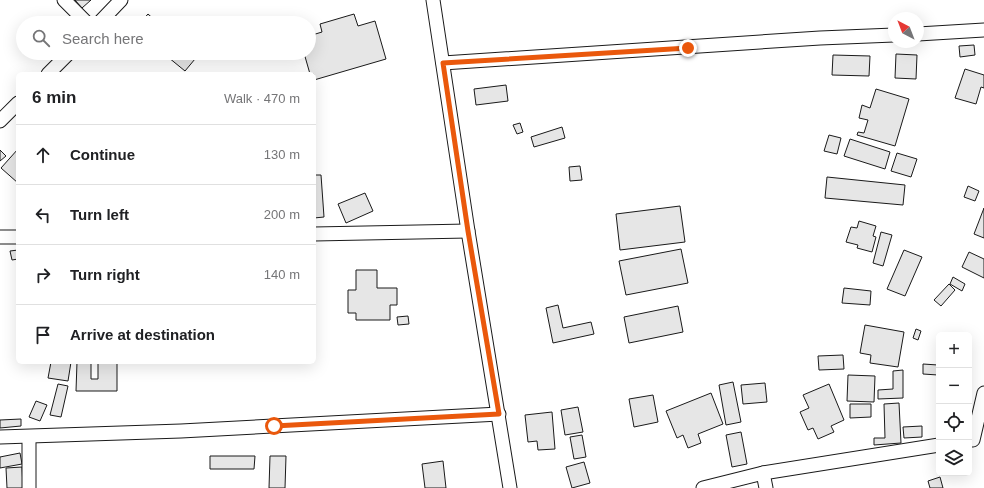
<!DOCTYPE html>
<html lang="en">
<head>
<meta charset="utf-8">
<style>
	body { margin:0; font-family:Helvetica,sans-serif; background:#f2f2f2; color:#202124 }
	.controls { position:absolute; right:12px; bottom:12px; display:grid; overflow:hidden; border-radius:6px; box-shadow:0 4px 16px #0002 }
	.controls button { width:36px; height:36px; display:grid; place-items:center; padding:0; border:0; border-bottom:1px solid #e0e0e0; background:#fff; color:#202124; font:20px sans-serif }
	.compass { position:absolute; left:888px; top:12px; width:36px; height:36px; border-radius:50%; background:#fff; box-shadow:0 4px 16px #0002; rotate:318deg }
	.stop { position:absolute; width:12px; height:12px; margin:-9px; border:3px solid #ea580c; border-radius:50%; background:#fff }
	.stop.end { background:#ea580c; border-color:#fff; box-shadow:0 1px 4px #0008 }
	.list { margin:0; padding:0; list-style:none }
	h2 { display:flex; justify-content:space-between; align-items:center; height:52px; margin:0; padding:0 16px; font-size:17px }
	h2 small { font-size:13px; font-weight:400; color:#757577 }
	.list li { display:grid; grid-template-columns:26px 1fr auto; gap:12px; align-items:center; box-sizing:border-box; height:60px; padding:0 16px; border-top:1px solid #e0e0e0 }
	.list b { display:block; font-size:15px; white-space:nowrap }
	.list em { font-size:13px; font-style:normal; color:#757577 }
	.icon { flex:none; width:22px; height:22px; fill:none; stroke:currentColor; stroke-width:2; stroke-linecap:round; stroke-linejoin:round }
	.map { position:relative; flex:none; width:984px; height:488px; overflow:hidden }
	.search { position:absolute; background:#fff; box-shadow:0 4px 16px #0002; left:16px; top:16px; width:300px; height:44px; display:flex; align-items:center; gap:10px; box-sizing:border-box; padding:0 14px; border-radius:22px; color:#757577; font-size:15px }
	.panel { position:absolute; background:#fff; box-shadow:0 4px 16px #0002; left:16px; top:72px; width:300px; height:292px; border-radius:6px }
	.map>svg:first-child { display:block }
	.building { fill:#e6e6e6; stroke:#1a1a1a }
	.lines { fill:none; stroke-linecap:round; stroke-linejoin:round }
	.minor-casing { stroke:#1a1a1a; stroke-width:15 }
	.minor { stroke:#fff; stroke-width:13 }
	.route { stroke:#ea580c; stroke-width:5 }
</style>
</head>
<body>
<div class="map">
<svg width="984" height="488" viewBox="0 0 984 488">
	<rect width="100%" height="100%" fill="#fff"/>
	<g class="building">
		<polygon points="75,0 91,0 82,8"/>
		<polygon points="148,14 158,23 140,23"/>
		<polygon points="354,14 358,26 375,21 386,59 314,80 314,74 310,74 304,53 309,53 309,36 322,32 320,24"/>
		<polygon points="974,45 975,55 960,57 959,46"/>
		<polygon points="163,53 200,53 185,71"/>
		<polygon points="896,54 917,55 916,79 895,78"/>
		<polygon points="833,55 870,56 869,76 832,75"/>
		<polygon points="965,69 984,75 984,88 981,87 976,104 955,98"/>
		<polygon points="506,85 508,101 476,105 474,89"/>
		<polygon points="876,89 909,99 895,146 857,135 858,132 864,133 868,120 859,118 862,105 870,108"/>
		<polygon points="520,123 523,132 517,134 513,125"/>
		<polygon points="562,127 565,138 534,147 531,137"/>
		<polygon points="829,135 841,138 837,154 824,151"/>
		<polygon points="850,139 890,152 885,169 844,156"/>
		<polygon points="18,149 18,183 1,168"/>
		<polygon points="0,150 6,156 0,161"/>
		<polygon points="897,153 917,159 911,177 891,171"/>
		<polygon points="580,166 582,180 570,181 569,167"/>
		<polygon points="314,175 321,175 324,217 314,218"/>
		<polygon points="827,177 905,185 903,205 825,198"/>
		<polygon points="968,186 979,191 975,201 964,197"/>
		<polygon points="365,193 373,211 346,223 338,204"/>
		<polygon points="680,206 685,242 620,250 616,214"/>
		<polygon points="984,208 984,238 974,234"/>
		<polygon points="859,221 876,226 873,236 876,237 872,252 857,248 858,245 846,242 851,227 857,228"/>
		<polygon points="881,232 892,235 883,266 873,263"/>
		<polygon points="681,249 688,283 626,295 619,261"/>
		<polygon points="18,250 18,259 12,260 10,251"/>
		<polygon points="904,250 922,257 905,296 887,289"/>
		<polygon points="969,252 984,259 984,278 962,267"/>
		<polygon points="356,270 377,270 377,288 397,288 397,305 390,305 390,320 356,320 356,313 348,313 348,290 356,290"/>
		<polygon points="953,277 965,284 962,291 950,284"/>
		<polygon points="949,284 955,290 941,306 934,300"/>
		<polygon points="844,288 871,291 870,305 842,303"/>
		<polygon points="558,305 563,328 591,322 594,334 553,343 546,308"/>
		<polygon points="678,306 683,332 629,343 624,317"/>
		<polygon points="408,316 409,324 398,325 397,317"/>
		<polygon points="865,325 904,332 898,367 870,363 871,355 860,353"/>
		<polygon points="916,329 921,331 918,340 913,338"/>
		<polygon points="843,355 844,369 819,370 818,356"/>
		<polygon points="51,362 71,362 68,381 48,378"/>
		<polygon points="77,362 91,362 91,379 98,379 98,362 117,362 117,391 76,391"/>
		<polygon points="923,364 938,365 938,375 923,374"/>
		<polygon points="903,370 903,398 878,399 878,390 893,389 893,371"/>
		<polygon points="848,375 875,376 874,402 847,401"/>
		<polygon points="733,382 741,422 726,425 719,385"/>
		<polygon points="765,383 767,402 743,404 741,385"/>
		<polygon points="58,384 68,386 61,417 50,415"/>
		<polygon points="829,384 844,420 831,426 834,432 818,439 813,428 808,430 800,412 809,408 803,395"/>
		<polygon points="711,393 723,424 698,434 701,443 688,448 683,435 677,438 666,411"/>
		<polygon points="653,395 658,422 634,427 629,399"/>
		<polygon points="36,401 47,405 40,421 29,417"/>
		<polygon points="899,403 901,443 874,445 874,438 885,438 884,404"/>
		<polygon points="850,404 871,404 871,417 850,418"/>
		<polygon points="578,407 583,432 565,435 561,410"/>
		<polygon points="552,412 555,449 538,450 537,441 528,442 525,415"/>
		<polygon points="21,419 21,426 0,428 0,420"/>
		<polygon points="922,426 922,437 904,438 903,427"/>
		<polygon points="741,432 747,464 732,467 726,435"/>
		<polygon points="582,435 586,457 574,459 570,437"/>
		<polygon points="20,453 22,464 0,468 0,457"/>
		<polygon points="210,456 255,456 254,469 210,469"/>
		<polygon points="270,456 286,456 285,488 269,488"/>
		<polygon points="443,461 446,488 425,488 422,464"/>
		<polygon points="584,462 590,483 572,488 566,467"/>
		<polygon points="22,467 23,488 7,488 6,468"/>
		<polygon points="940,477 943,488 930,488 928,481"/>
	</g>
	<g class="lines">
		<defs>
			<g id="minor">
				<polyline points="64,0 87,23"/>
				<polyline points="433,0 468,231 510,488"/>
				<polyline points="99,23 121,0"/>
				<polyline points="918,34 984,30"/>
				<polyline points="443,63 820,38 894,35"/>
				<polyline points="48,74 69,53"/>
				<polyline points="0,121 18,103"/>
				<polyline points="314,234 468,231"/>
				<polyline points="0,237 18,237"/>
				<polyline points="0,437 181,431 499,414"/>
				<polyline points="973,440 984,393"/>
				<polyline points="763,473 766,488"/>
				<polyline points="29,488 29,437"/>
				<polyline points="703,488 763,473 939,445"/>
			</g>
		</defs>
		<use href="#minor" class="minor-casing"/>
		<use href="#minor" class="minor"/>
	</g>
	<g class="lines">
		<polyline class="route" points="274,426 499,414 468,231 443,63 688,48"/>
	</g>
</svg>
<div class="controls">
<button>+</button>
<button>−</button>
<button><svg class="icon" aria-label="locate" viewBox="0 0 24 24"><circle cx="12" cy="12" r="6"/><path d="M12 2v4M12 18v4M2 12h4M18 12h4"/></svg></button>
<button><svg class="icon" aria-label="layers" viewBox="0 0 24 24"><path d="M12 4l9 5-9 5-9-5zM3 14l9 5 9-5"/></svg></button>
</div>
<svg class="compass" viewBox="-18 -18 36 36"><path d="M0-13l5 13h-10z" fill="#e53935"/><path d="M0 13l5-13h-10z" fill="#757577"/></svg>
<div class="stop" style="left:274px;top:426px"></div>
<div class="stop end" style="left:688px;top:48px"></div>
<div class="search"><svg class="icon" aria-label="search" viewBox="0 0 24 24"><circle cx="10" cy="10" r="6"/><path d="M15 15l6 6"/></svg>Search here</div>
<section class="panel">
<h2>6 min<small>Walk · 470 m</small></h2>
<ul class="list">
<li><svg class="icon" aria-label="ahead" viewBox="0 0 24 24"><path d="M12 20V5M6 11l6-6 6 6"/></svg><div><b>Continue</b></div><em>130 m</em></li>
<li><svg class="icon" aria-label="left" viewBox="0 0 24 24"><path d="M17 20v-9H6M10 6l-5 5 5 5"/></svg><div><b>Turn left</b></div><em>200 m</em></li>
<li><svg class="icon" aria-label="right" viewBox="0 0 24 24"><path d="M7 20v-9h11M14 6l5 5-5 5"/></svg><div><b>Turn right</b></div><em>140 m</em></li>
<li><svg class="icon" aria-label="arrive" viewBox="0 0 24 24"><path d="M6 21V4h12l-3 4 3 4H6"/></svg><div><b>Arrive at destination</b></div></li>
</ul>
</section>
</div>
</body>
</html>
